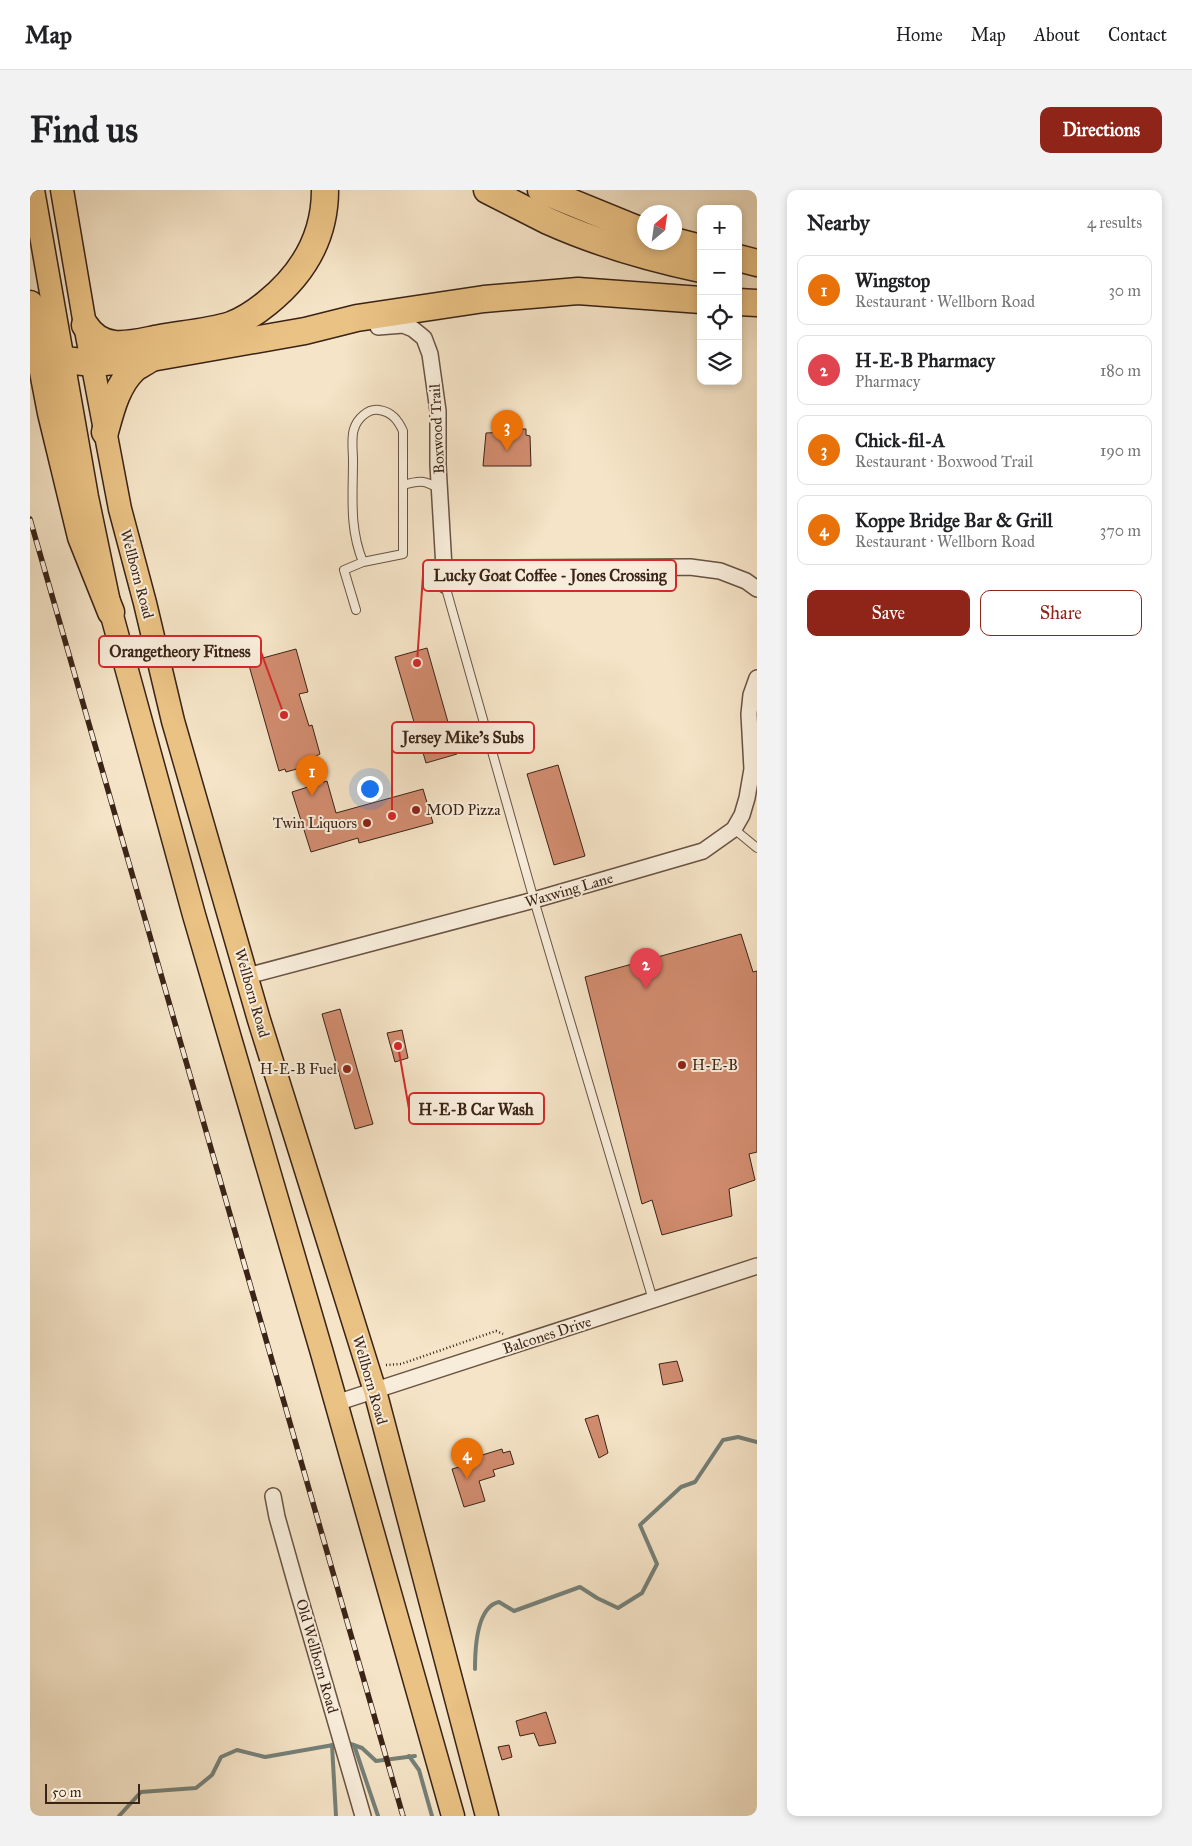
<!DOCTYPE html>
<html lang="en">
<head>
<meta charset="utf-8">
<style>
	body { margin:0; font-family:"IM FELL Great Primer",serif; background:#f2f2f2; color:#202124 }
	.controls { position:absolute; right:15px; top:15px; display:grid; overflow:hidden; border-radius:10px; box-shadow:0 2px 8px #0003 }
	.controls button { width:45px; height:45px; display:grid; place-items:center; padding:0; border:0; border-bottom:1px solid #e0e0e0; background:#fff; color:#202124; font:25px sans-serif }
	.compass { position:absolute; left:607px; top:15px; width:45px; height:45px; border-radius:50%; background:#fff; box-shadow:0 2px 8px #0003; rotate:29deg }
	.scale { position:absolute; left:15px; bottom:12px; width:95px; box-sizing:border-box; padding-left:5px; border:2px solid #3a2317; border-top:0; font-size:14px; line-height:18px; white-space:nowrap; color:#3a2317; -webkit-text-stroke:4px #f8eddb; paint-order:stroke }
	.you { position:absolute; left:339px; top:598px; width:18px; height:18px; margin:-12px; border:4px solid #fff; border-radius:50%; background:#1a73e8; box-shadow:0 0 0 8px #1a73e833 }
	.badge { display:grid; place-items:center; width:32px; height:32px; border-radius:50%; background:#8f2418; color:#fff; font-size:16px; font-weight:700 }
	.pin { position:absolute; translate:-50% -41px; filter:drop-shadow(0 1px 2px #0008) }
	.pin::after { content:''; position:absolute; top:26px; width:18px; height:15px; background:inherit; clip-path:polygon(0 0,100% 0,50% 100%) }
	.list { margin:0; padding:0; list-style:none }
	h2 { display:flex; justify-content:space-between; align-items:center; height:65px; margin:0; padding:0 20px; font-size:21px }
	h2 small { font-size:16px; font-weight:400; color:#757577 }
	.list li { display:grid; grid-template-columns:32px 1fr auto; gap:15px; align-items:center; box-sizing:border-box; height:70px; margin:0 10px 10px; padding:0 10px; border:1px solid #e0e0e0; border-radius:10px }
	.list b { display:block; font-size:19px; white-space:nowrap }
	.list p { margin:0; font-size:16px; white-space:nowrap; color:#757577 }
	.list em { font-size:16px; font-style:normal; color:#757577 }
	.actions { display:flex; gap:10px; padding:15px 20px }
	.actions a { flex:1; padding:11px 0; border:1px solid #8f2418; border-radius:10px; text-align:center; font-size:18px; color:#8f2418 }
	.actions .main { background:#8f2418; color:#fff }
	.icon { flex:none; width:28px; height:28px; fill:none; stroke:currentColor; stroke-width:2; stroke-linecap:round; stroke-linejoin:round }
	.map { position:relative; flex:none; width:727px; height:1626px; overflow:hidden; border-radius:10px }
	header { display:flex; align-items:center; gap:30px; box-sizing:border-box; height:70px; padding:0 25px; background:#fff; border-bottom:1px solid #e0e0e0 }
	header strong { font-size:24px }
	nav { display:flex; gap:28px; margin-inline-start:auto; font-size:18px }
	.intro { display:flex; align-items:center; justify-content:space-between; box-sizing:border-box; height:120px; padding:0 30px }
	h1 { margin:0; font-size:35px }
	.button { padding:12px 22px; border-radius:10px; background:#8f2418; color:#fff; font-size:18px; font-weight:700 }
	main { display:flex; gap:30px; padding:0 30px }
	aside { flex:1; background:#fff; border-radius:10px; box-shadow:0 2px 8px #0003 }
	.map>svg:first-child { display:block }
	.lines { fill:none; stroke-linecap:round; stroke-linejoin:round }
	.stream { stroke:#758078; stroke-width:4 }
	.building { fill:#d18c6f; stroke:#3a2317 }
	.lane-casing { stroke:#695343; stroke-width:10 }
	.street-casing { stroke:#695343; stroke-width:18 }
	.primary-casing { stroke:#3a2317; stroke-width:25 }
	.highway-casing { stroke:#3a2317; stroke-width:29 }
	.path { stroke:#3a2317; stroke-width:2.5; stroke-dasharray:1 2.5; stroke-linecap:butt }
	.lane { stroke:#f8eddb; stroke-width:8 }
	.street { stroke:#f8eddb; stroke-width:15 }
	.primary { stroke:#eac284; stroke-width:22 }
	.highway { stroke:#eac284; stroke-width:26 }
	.rail-casing { stroke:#3a2317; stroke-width:5.5 }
	.rail { stroke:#f8eddb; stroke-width:4; stroke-dasharray:11; stroke-linecap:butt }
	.poi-dot { fill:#8f2418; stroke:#f8eddb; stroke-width:2 }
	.labels { text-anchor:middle; stroke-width:4; stroke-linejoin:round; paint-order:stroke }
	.street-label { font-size:15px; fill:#3a2317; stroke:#f8eddb }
	.poi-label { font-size:15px; fill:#3a2317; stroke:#f8eddb; text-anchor:start }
	.leader { fill:none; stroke:#d62828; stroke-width:2 }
	.callout-dot { fill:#d62828; stroke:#f8eddb; stroke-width:2 }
	.callout { fill:#f8eddb; stroke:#d62828; stroke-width:2 }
	.callout-label { font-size:16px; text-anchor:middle; font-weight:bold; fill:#3a2317 }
</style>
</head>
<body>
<header>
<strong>Map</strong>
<nav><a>Home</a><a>Map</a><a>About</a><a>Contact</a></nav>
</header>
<div class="intro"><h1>Find us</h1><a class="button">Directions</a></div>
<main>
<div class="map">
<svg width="727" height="1626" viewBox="0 0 727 1626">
	<rect width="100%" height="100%" fill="#f5e4c7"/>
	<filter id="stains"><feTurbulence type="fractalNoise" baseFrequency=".004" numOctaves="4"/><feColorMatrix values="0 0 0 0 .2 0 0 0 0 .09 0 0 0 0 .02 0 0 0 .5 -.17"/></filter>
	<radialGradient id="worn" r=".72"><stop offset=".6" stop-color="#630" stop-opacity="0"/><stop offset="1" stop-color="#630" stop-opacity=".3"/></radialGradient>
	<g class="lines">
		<g class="stream">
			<path d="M445 1479C445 1460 446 1417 469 1412L484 1421 550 1397 567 1408 588 1418 612 1403 627 1374 610 1335 651 1297 665 1292 693 1250 708 1247 727 1252"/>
			<polyline points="315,1552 332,1558 346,1571 385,1566"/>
			<polyline points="302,1555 306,1626"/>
			<polyline points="324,1555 348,1626"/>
			<polyline points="379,1566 389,1580 402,1626"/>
			<polyline points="89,1626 111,1602 166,1598 182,1585 191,1567 207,1560 235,1567 309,1554"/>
		</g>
	</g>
	<g class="building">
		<polygon points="476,239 496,239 496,245 500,246 501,276 453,276 456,243 476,242"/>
		<polygon points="397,458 427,564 396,573 365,467"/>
		<polygon points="266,459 278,502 269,504 279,536 282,535 290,564 286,566 288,573 256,582 255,579 249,581 218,472"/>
		<polygon points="528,575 555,666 524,675 497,584"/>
		<polygon points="297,591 306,623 393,599 403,633 329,653 328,648 281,662 262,602"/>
		<polygon points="711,744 723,782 727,781 727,962 719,964 725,990 699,999 702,1026 632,1045 622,1010 612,1014 555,787"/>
		<polygon points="310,819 343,934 325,939 292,824"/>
		<polygon points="372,840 378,868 365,872 357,843"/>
		<polygon points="647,1171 653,1191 633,1195 629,1174"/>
		<polygon points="568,1225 578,1263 569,1268 555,1229"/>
		<polygon points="472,1259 473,1263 480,1261 484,1274 463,1280 465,1286 449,1291 455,1311 434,1317 422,1279 440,1274 439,1269"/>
		<polygon points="516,1522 526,1553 509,1556 504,1543 490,1546 486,1531"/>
		<polygon points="479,1555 482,1567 472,1570 468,1557"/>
	</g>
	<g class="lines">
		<defs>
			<g id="lane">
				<path d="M373 295C390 290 394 290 410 299"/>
				<polyline points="415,395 504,710 623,1110"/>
				<path d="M326 420 314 380 333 372C319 338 323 306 323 270 323 261 321 248 324 239 327 229 338 218 349 220 362 222 368 230 373 241V364L333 372"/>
				<polyline points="704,639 727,658"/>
			</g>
			<g id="street">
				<polyline points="348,137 373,135 383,139 394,148 400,164 408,221 408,275 415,395 462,380 483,378 660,377 690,381 716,391 727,399"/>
				<polyline points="217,786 504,710 673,661 704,639 712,625 717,608 722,579 719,524 721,505 727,488"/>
				<polyline points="306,1213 727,1076"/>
				<polyline points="243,1306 247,1327 267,1398 333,1626"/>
			</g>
			<g id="primary">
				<polyline points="3,0 57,307 81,422 164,725 292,1163 423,1626"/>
				<polyline points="32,0 55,135 90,319 115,413 143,531 229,830 345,1201 457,1626"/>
			</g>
			<g id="highway">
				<path d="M457 0C477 10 498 21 518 31 567 53 619 68 671 79"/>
				<polyline points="511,0 614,42"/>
				<polyline points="644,51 671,58"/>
				<polyline points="708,68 727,73"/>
				<polyline points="708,112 727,113"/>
				<polyline points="0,114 21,223 51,347 81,422"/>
				<path d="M55 135C73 164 103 153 130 148 153 144 179 142 201 135 214 130 226 122 237 113 273 84 295 48 295 0"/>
				<polyline points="34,170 63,173 121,168 275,141 327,128 454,109 548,101 671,110"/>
				<path d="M75 242C81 220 87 195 104 179 109 175 116 172 121 168"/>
			</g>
		</defs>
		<use href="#lane" class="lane-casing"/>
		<use href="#street" class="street-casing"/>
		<use href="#primary" class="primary-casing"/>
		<use href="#highway" class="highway-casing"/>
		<polyline class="path" points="356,1175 371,1174 466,1141 473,1144"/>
		<use href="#lane" class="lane"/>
		<use href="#street" class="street"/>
		<use href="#primary" class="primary"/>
		<use href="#highway" class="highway"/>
		<defs>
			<polyline id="rail" points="0,329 373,1626"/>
		</defs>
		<use href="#rail" class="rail-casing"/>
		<use href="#rail" class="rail"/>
	</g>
	<g class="poi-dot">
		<circle cx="386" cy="620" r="5"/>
		<circle cx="337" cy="633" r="5"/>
		<circle cx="652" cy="875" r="5"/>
		<circle cx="317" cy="879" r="5"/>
	</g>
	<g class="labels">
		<g class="street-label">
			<text transform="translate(407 239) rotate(-93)" y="5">Boxwood Trail</text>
			<text transform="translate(107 384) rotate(75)" y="5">Wellborn Road</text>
			<text transform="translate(539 700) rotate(-16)" y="5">Waxwing Lane</text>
			<text transform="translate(222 803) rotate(74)" y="5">Wellborn Road</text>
			<text transform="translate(517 1145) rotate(-18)" y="5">Balcones Drive</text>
			<text transform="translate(340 1190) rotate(74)" y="5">Wellborn Road</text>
			<text transform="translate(287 1466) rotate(74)" y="5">Old Wellborn Road</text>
		</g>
		<g class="poi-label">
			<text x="396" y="625">MOD Pizza</text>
			<text x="327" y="638" text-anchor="end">Twin Liquors</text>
			<text x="662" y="880">H-E-B</text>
			<text x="307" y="884" text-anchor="end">H-E-B Fuel</text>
		</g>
	</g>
	<path class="leader" d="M387 473L393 385M254 525L231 462M362 626L362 548M368 856L379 919"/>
	<g class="callout-dot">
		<circle cx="387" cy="473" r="5"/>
		<circle cx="254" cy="525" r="5"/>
		<circle cx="362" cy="626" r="5"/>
		<circle cx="368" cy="856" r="5"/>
	</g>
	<g class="callout">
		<rect x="393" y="370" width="253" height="31" rx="5"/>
		<rect x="69" y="446" width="162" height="31" rx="5"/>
		<rect x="362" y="532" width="142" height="31" rx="5"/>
		<rect x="379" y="903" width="135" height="31" rx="5"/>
	</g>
	<g class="callout-label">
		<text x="520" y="391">Lucky Goat Coffee - Jones Crossing</text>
		<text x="150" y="467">Orangetheory Fitness</text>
		<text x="433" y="553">Jersey Mike's Subs</text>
		<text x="446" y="925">H-E-B Car Wash</text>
	</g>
	<rect width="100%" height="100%" filter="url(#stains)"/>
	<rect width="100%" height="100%" fill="url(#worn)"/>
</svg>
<div class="controls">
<button>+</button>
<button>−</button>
<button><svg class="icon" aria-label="locate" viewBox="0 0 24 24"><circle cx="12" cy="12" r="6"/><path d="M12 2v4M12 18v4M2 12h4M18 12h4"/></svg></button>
<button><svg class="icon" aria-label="layers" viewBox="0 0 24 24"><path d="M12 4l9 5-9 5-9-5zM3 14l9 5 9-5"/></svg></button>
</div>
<svg class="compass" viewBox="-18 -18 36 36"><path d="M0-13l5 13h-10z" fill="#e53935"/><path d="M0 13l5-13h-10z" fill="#757577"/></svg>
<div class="scale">50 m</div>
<div class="you"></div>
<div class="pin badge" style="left:282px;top:606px;background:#e8710a">1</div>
<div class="pin badge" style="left:616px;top:799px;background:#e0444e">2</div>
<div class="pin badge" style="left:477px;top:261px;background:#e8710a">3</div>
<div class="pin badge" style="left:437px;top:1289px;background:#e8710a">4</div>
</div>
<aside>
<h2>Nearby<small>4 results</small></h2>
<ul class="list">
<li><span class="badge" style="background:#e8710a">1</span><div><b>Wingstop</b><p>Restaurant · Wellborn Road</p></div><em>30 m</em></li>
<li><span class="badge" style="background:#e0444e">2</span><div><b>H-E-B Pharmacy</b><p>Pharmacy</p></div><em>180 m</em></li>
<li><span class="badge" style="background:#e8710a">3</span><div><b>Chick-fil-A</b><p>Restaurant · Boxwood Trail</p></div><em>190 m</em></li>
<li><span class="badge" style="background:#e8710a">4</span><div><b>Koppe Bridge Bar &amp; Grill</b><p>Restaurant · Wellborn Road</p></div><em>370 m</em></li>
</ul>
<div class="actions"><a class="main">Save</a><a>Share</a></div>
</aside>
</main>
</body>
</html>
